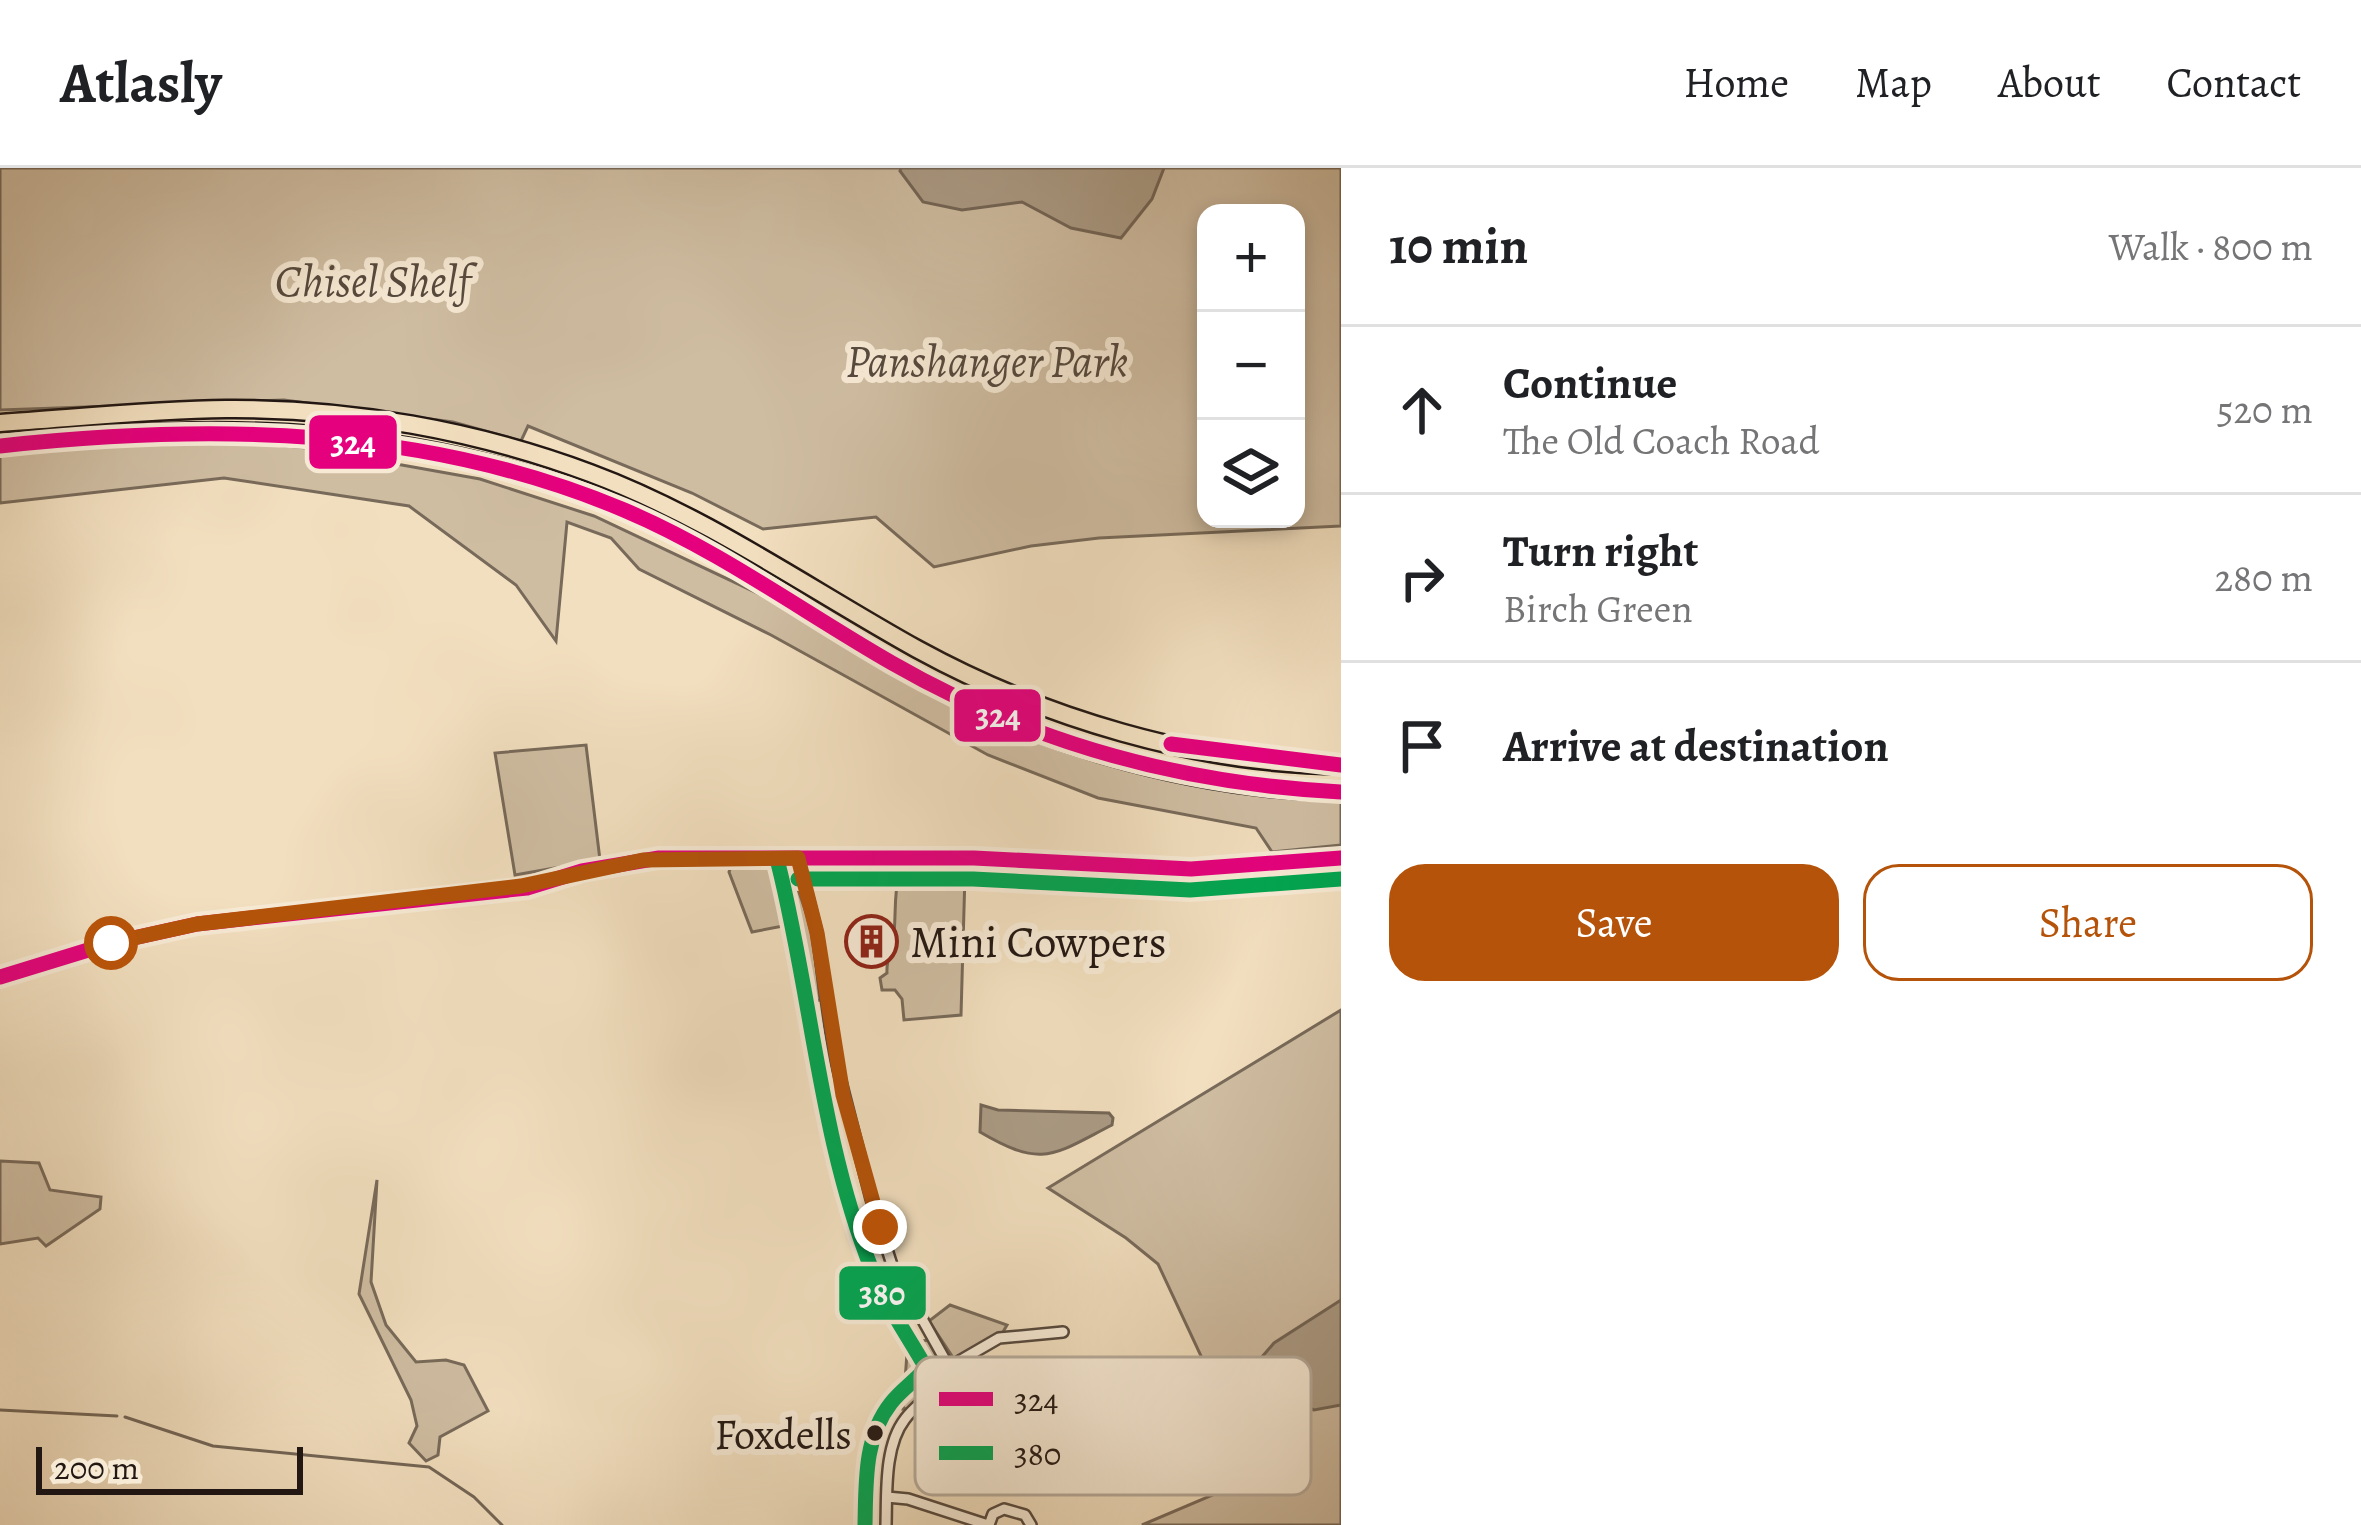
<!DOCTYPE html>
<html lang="en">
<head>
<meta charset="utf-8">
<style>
	body { margin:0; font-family:Alegreya,serif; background:#f2f2f2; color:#202124 }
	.controls { position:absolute; right:36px; top:36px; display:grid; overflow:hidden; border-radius:24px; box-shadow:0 6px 18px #0003 }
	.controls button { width:108px; height:108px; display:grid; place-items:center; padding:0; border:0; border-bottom:3px solid #e0e0e0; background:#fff; color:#202124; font:60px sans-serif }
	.scale { position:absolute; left:36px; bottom:30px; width:267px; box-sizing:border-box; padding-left:12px; border:6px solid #221713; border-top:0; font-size:33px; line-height:42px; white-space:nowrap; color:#221713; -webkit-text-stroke:9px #f7ead5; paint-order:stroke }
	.stop { position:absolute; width:36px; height:36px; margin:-27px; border:9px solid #b45309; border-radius:50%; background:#fff }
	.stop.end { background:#b45309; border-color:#fff; box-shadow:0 3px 12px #0008 }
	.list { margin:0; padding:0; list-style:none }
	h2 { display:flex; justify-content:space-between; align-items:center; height:156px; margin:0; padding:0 48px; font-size:51px }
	h2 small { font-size:39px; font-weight:400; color:#757577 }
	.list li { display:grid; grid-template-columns:78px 1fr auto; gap:36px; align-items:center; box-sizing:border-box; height:168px; padding:0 48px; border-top:3px solid #e0e0e0 }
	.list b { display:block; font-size:45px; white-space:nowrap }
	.list p { margin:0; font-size:39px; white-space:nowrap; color:#757577 }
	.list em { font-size:39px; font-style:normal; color:#757577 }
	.actions { display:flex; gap:24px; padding:36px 48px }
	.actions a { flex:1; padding:27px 0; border:3px solid #b45309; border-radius:36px; text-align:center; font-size:42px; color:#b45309 }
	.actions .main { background:#b45309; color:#fff }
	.icon { flex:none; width:66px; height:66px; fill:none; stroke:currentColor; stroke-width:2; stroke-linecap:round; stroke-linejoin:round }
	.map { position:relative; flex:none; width:1341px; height:1357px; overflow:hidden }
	header { display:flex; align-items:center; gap:72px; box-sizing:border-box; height:168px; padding:0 60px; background:#fff; border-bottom:3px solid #e0e0e0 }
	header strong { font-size:57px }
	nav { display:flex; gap:66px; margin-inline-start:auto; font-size:42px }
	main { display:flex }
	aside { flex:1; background:#fff }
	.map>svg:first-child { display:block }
	.green { fill:#cfbda2; stroke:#786a5a; stroke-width:3; fill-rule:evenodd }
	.water { fill:#ab9b85; stroke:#746657; stroke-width:3 }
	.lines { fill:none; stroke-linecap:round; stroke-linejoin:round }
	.stream { stroke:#746657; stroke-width:3 }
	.minor-casing { stroke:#56493e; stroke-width:14 }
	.trunk-casing { stroke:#221713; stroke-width:21 }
	.minor { stroke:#f7ead5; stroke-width:9 }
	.trunk { stroke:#f2dfbf; stroke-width:16 }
	.bus-1-casing { stroke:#f7ead5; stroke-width:24 }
	.bus-2-casing { stroke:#f7ead5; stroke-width:24 }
	.bus-1 { stroke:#e5007d; stroke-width:15 }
	.bus-2 { stroke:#00a651; stroke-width:15 }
	.route { stroke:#b45309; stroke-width:15 }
	.bus-dot { fill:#221713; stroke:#f7ead5; stroke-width:4.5 }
	.labels { text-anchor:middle; stroke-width:12; stroke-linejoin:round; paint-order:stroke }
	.bus-label { font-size:42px; fill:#221713; stroke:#f7ead5; text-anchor:end }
	.park-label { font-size:45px; font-style:italic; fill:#56493e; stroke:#f7ead5 }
	.poi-label { font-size:45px; fill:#221713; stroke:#f7ead5; text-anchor:start }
	.key { fill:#f7ead5; stroke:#b7ab9b; stroke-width:3 }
	.key-label { font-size:33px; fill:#221713 }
	.line-badge { stroke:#f7ead5; stroke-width:4.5 }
	.badge-label { font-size:33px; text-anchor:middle; font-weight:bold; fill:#fff }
</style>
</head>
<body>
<header>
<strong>Atlasly</strong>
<nav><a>Home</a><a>Map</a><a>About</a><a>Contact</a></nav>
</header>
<main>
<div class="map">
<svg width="1341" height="1357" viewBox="0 0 1341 1357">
	<rect width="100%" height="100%" fill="#f2dfbf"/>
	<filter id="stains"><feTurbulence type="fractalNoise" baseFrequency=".00167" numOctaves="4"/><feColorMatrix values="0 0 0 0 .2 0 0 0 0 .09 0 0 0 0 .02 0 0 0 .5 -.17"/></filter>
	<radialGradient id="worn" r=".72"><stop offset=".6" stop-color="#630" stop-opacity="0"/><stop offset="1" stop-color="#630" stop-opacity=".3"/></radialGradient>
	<g class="green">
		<path d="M0 0H1341V358L1099 370 1031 378 934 399 876 349 763 361 692 325 528 258 521 273 453 254 284 232 0 242ZM1206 45H1296V351H1206Z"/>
		<polygon points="208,271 307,280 480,311 594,348 774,433 986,551 1131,603 1341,632 1341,677 1272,684 1256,660 1098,630 988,587 771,467 639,401 611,370 567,354 556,473 516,417 409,338 224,310 0,335 0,286"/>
		<polygon points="586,577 600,692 515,707 495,585"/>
		<polygon points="732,696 791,701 812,762 820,832 806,835 783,758 752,764 729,704"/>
		<path d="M899 705 965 706 961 847 904 852 902 831 895 822H882L880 810 887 805C886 790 893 780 894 766 896 744 894 726 899 705Z"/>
		<polygon points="1341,842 1341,1357 1142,1357 1248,1312 1216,1220 1158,1096 1126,1070 1048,1020"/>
		<polygon points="0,993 39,995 50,1022 101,1029 100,1041 46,1078 38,1070 0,1076"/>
		<polygon points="377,1012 371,1114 386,1157 416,1194 446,1192 464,1197 488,1243 440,1269 438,1287 426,1293 409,1275 417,1258 411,1232 359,1126"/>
		<polygon points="950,1137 1007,1157 1003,1164 954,1191 929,1153"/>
		<polygon points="930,1172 940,1187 943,1205 911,1240 903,1241 907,1185 921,1173"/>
	</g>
	<g class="water">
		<polygon points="901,0 1164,0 1152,31 1121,70 1071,60 1022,34 962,42 923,34 900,3"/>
		<path d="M981 937 998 942 1109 945 1113 950 1112 957C1053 987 1043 1001 980 964Z"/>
		<path d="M1341 1132V1237L1314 1242C1292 1233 1266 1214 1261 1190L1274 1175Z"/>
	</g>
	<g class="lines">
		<g class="stream">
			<polyline points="0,1242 117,1248"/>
			<polyline points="125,1249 213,1278 429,1299 474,1329 502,1357"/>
		</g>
		<defs>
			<g id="minor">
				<path d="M798 690 817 765 834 886 871 1031 892 1097 949 1199C943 1222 919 1232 905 1251 884 1278 887 1325 886 1357"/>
				<polyline points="0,809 111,775 197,756 527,720 582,703 659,690 974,690 1191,701 1341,690"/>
				<polyline points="949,1199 999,1170 1063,1164"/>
				<polyline points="887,1329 908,1331 988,1357"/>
				<polyline points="989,1357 993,1346 1004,1341 1025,1347 1031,1357"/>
			</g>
			<g id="trunk">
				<path d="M0 255C75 250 151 242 226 241 350 240 475 262 590 305 706 348 809 421 917 481 1041 549 1198 597 1341 597"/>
				<path d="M0 278C214 251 423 255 624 342 719 383 803 442 892 495 1023 573 1188 622 1341 624"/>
			</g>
		</defs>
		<use href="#minor" class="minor-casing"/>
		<use href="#trunk" class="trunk-casing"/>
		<use href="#minor" class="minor"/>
		<use href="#trunk" class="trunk"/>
		<defs>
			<g id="bus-1">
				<path d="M0 278C213 255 424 258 624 342 719 382 803 444 892 495 1031 575 1182 616 1341 624"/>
				<polyline points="1171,576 1341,597"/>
				<polyline points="0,809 111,775 197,756 527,720 582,703 659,690 974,690 1191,701 1341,690"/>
			</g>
			<g id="bus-2">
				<path d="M778 695C812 830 820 972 872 1102 885 1136 908 1168 926 1200 915 1213 901 1222 891 1235 864 1269 866 1315 865 1357"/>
				<polyline points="798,711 973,711 1190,722 1341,711"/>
			</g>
		</defs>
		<use href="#bus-1" class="bus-1-casing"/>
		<use href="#bus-2" class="bus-2-casing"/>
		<use href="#bus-1" class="bus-1"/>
		<use href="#bus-2" class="bus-2"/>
	</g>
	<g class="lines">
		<polyline class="route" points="111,775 197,756 521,718 643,692 798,690 817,765 843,927 880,1059"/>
	</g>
	<defs>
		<symbol id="building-ring" viewBox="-11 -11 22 22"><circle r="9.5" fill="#f7ead5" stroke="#8f2418" stroke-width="1.5"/><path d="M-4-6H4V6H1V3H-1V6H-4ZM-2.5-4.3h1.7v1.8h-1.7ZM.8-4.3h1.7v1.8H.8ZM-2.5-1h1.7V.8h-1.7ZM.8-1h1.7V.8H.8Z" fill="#8f2418"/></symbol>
	</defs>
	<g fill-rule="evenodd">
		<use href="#building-ring" x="842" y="744" width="59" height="59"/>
	</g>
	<circle class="bus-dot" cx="875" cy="1265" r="10"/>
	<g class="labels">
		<g class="bus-label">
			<text x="852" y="1281">Foxdells</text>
		</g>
		<g class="park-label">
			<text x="372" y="128">Chisel Shelf</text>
			<text x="987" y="208">Panshanger Park</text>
		</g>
		<g class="poi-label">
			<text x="910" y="789">Mini Cowpers</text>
		</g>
	</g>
	<rect x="915" y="1189" width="396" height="138" rx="18" class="key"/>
	<rect x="939" y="1224" width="54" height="14" fill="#e5007d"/>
	<rect x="939" y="1278" width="54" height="14" fill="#00a651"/>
	<g class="key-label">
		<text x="1014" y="1243">324</text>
		<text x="1014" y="1297">380</text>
	</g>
	<g class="line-badge">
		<rect x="307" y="245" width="92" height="58" rx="12" fill="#e5007d"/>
		<rect x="952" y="519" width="91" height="57" rx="12" fill="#e5007d"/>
		<rect x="837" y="1096" width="91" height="58" rx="12" fill="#00a651"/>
	</g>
	<g class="badge-label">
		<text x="353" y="286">324</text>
		<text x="998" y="559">324</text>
		<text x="882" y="1137">380</text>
	</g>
	<rect width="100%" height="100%" filter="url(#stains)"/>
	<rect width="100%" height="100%" fill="url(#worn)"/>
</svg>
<div class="controls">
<button>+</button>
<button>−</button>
<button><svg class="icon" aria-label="layers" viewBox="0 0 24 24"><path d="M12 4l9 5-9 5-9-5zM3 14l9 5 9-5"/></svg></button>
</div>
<div class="scale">200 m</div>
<div class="stop" style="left:111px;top:775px"></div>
<div class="stop end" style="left:880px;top:1059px"></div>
</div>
<aside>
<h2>10 min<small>Walk · 800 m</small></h2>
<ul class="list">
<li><svg class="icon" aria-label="ahead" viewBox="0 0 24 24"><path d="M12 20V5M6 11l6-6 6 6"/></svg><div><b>Continue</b><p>The Old Coach Road</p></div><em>520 m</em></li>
<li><svg class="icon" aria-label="right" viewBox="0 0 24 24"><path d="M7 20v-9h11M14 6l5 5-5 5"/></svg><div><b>Turn right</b><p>Birch Green</p></div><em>280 m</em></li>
<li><svg class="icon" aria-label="arrive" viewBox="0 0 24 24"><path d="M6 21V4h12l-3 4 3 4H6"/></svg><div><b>Arrive at destination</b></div></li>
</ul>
<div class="actions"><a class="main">Save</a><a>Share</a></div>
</aside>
</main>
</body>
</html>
